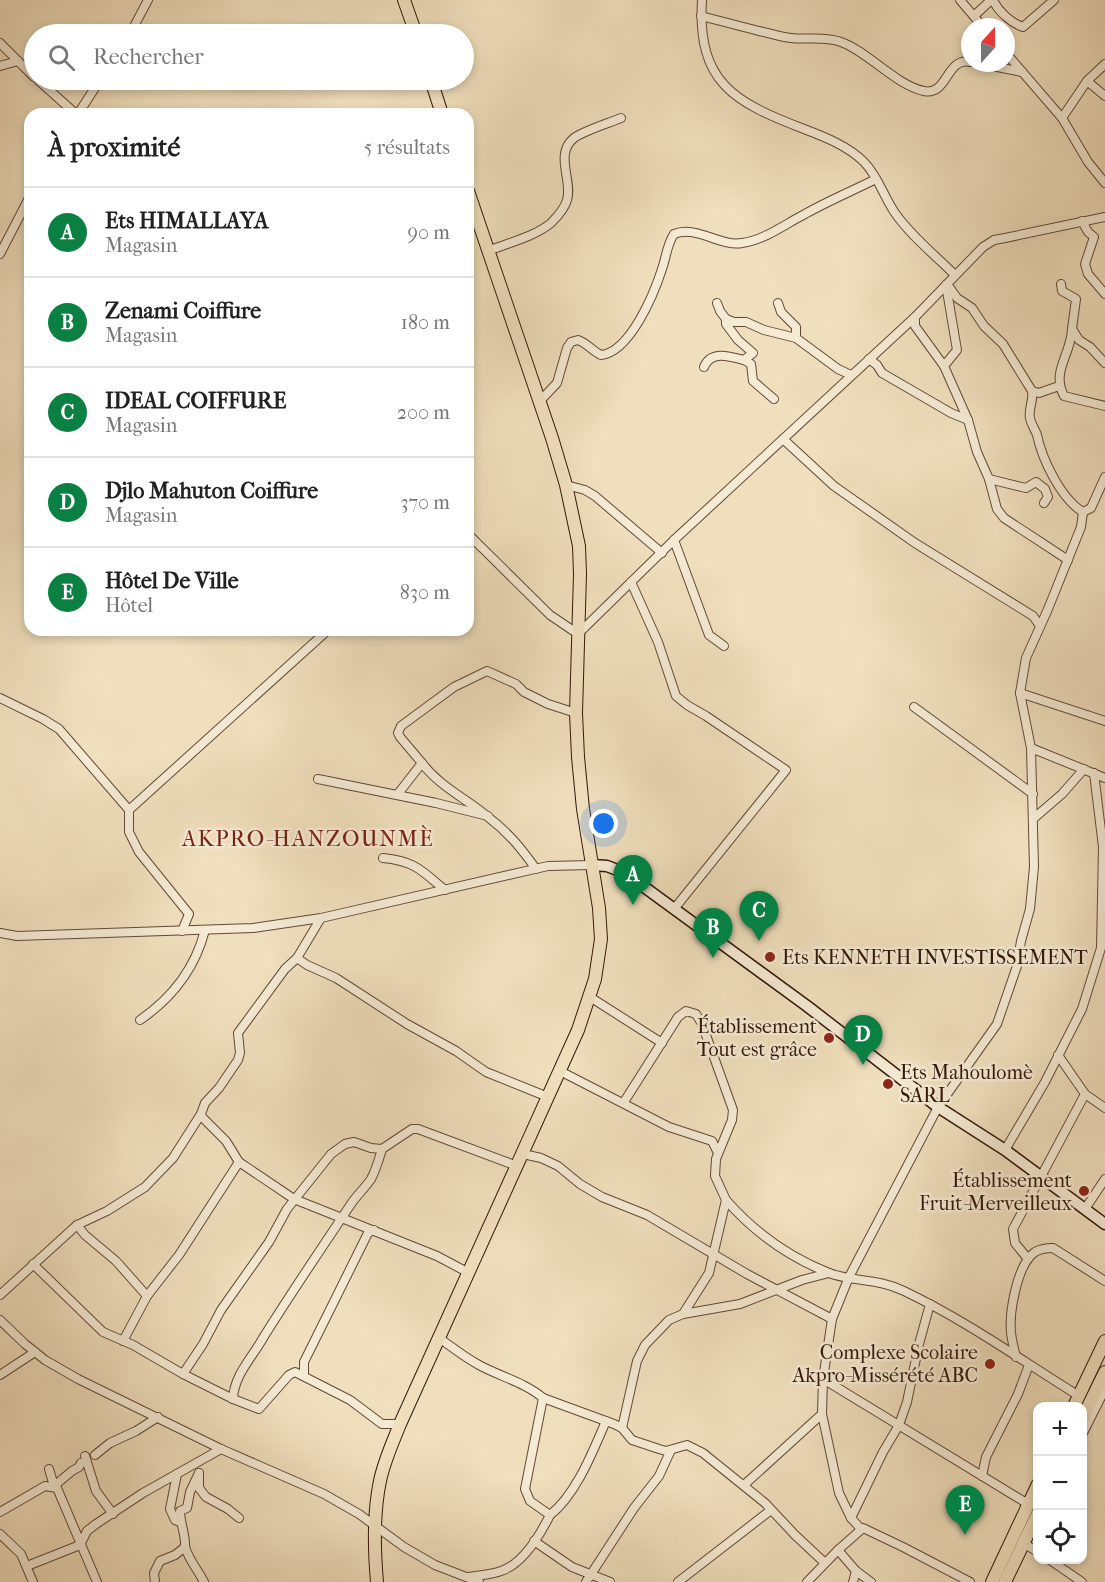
<!DOCTYPE html>
<html lang="fr">
<head>
<meta charset="utf-8">
<style>
	body { margin:0; font-family:"IM FELL French Canon",serif; background:#f2f2f2; color:#222 }
	.controls { position:absolute; right:18px; bottom:18px; display:grid; overflow:hidden; border-radius:12px; box-shadow:0 3px 9px #0003 }
	.controls button { width:54px; height:54px; display:grid; place-items:center; padding:0; border:0; border-bottom:2px solid #e0e0e0; background:#fff; color:#222; font:30px sans-serif }
	.compass { position:absolute; left:961px; top:18px; width:54px; height:54px; border-radius:50%; background:#fff; box-shadow:0 3px 9px #0003; rotate:21deg }
	.you { position:absolute; left:604px; top:824px; width:21px; height:21px; margin:-15px; border:4px solid #fff; border-radius:50%; background:#1a73e8; box-shadow:0 0 0 9px #1a73e833 }
	.badge { display:grid; place-items:center; width:39px; height:39px; border-radius:50%; background:#0b8043; color:#fff; font-size:20px; font-weight:700 }
	.pin { position:absolute; translate:-50% -50px; filter:drop-shadow(0 2px 3px #0008) }
	.pin::after { content:''; position:absolute; top:32px; width:21px; height:18px; background:inherit; clip-path:polygon(0 0,100% 0,50% 100%) }
	.list { margin:0; padding:0; list-style:none }
	h2 { display:flex; justify-content:space-between; align-items:center; height:78px; margin:0; padding:0 24px; font-size:26px }
	h2 small { font-size:20px; font-weight:400; color:#767676 }
	.list li { display:grid; grid-template-columns:39px 1fr auto; gap:18px; align-items:center; box-sizing:border-box; height:90px; padding:0 24px; border-top:2px solid #e0e0e0 }
	.list b { display:block; font-size:22px; white-space:nowrap }
	.list p { margin:0; font-size:20px; white-space:nowrap; color:#767676 }
	.list em { font-size:20px; font-style:normal; color:#767676 }
	.icon { flex:none; width:33px; height:33px; fill:none; stroke:currentColor; stroke-width:2; stroke-linecap:round; stroke-linejoin:round }
	.map { position:relative; flex:none; width:1105px; height:1582px; overflow:hidden }
	.search { position:absolute; background:#fff; box-shadow:0 3px 9px #0003; left:24px; top:24px; width:450px; height:66px; display:flex; align-items:center; gap:15px; box-sizing:border-box; padding:0 21px; border-radius:33px; color:#767676; font-size:22px }
	.panel { position:absolute; background:#fff; box-shadow:0 3px 9px #0003; left:24px; top:108px; width:450px; height:528px; border-radius:18px }
	.map>svg:first-child { display:block }
	.lines { fill:none; stroke-linecap:round; stroke-linejoin:round }
	.minor-casing { stroke:#624835; stroke-width:10 }
	.secondary-casing { stroke:#331608; stroke-width:13 }
	.primary-casing { stroke:#331608; stroke-width:14 }
	.trunk-casing { stroke:#331608; stroke-width:14 }
	.minor { stroke:#f5ead4; stroke-width:8 }
	.secondary { stroke:#f5ead4; stroke-width:10 }
	.primary { stroke:#f0dfbd; stroke-width:12 }
	.trunk { stroke:#f0dfbd; stroke-width:12 }
	.poi-dot { fill:#8f2418; stroke:#f5ead4; stroke-width:2 }
	.labels { text-anchor:middle; stroke-width:5; stroke-linejoin:round; paint-order:stroke }
	.poi-label { font-size:20px; fill:#331608; stroke:#f5ead4; text-anchor:end }
	.quarter-label { font-size:22px; letter-spacing:1.5px; fill:#7a1f14; stroke:#f5ead4 }
</style>
</head>
<body>
<div class="map">
<svg width="1105" height="1582" viewBox="0 0 1105 1582">
	<rect width="100%" height="100%" fill="#f0dfbd"/>
	<filter id="stains"><feTurbulence type="fractalNoise" baseFrequency=".00333" numOctaves="4"/><feColorMatrix values="0 0 0 0 .2 0 0 0 0 .09 0 0 0 0 .02 0 0 0 .5 -.17"/></filter>
	<radialGradient id="worn" r=".72"><stop offset=".6" stop-color="#630" stop-opacity="0"/><stop offset="1" stop-color="#630" stop-opacity=".3"/></radialGradient>
	<g class="lines">
		<defs>
			<g id="minor">
				<path d="M702 0C697 83 734 102 804 129 825 137 848 146 864 162 878 176 884 197 895 213 911 236 935 255 955 275"/>
				<polyline points="960,0 983,27"/>
				<path d="M993 0C998 11 1011 23 1023 27L1054 0"/>
				<path d="M701 16C721 21 740 26 759 31 770 33 780 37 791 38 807 40 825 36 841 42 867 51 897 86 924 91 948 96 946 57 970 62"/>
				<polyline points="974,16 991,0"/>
				<polyline points="130,34 148,0"/>
				<polyline points="0,43 34,77"/>
				<polyline points="1006,53 1062,118 1088,162 1105,183"/>
				<polyline points="977,63 1022,72"/>
				<polyline points="0,66 18,61"/>
				<polyline points="38,80 76,114"/>
				<polyline points="1087,81 1105,96"/>
				<polyline points="78,114 100,80"/>
				<polyline points="1062,118 1087,81 1105,64"/>
				<polyline points="1082,221 1088,232 1094,237 1085,264 1088,274 1105,294"/>
				<path d="M488 251C508 243 534 237 551 223 557 217 565 208 567 200 573 181 554 154 574 138 583 131 609 123 621 118"/>
				<polyline points="0,254 30,196"/>
				<polyline points="1061,284 1062,291 1076,299 1072,329 1079,340 1090,347 1105,363"/>
				<polyline points="946,285 957,350 944,366 968,420 977,452 989,479 997,509 1004,518 1068,560"/>
				<polyline points="946,285 950,288 957,298 972,308 984,326 1003,344 1032,391 1039,393 1059,386"/>
				<polyline points="717,303 720,311 726,319 734,322 746,322 764,330 796,338 838,369 851,375"/>
				<polyline points="778,303 781,312 796,327 796,338"/>
				<polyline points="915,317 915,326 944,366"/>
				<path d="M1072 329C1071 355 1051 371 1064 396L1105 406"/>
				<polyline points="869,359 877,365 882,373 951,413 968,420"/>
				<polyline points="744,360 751,364 753,381 774,399"/>
				<path d="M704 367C711 350 729 356 744 360L753 353 738 340 726 324V319"/>
				<path d="M1032 391C1034 400 1028 409 1030 418 1031 424 1035 429 1037 435 1042 459 1061 499 1083 512L1091 508 1105 477"/>
				<path d="M539 402 557 383 567 348 571 342 578 340C587 343 592 351 601 355 630 352 654 294 662 269 666 258 667 244 674 234 697 225 720 247 742 243 765 240 785 224 805 214 828 201 852 191 876 179"/>
				<polyline points="783,439 834,486 915,543 1033,616 1040,626"/>
				<polyline points="989,479 1026,488 1036,482 1045,489 1048,497 1044,503"/>
				<polyline points="566,485 585,490 595,496 662,553"/>
				<polyline points="468,534 550,615 578,634 674,540 915,317 983,247 994,240 1005,238 1105,217"/>
				<polyline points="674,540 709,635 724,646"/>
				<polyline points="631,582 658,642 676,696 687,705 706,716 786,770 674,909"/>
				<polyline points="1020,693 1105,721"/>
				<polyline points="0,698 43,719 59,729 129,810 129,832 139,852 189,914 182,931"/>
				<polyline points="914,707 1033,794"/>
				<polyline points="1031,748 1105,778"/>
				<path d="M422 763C439 786 467 799 488 817 509 833 521 848 536 869"/>
				<polyline points="318,779 436,803 488,816"/>
				<polyline points="397,795 422,763 400,737 398,733 401,726 454,687 487,671 516,684 524,692 548,704 576,713"/>
				<polyline points="129,810 328,630"/>
				<polyline points="1033,819 1062,794 1084,769"/>
				<path d="M383 858C415 861 422 871 445 890"/>
				<polyline points="321,918 297,958 285,969 238,1033 240,1053 238,1060 219,1088 205,1103 201,1114 202,1117 226,1141 239,1162 294,1199 437,1256 469,1273"/>
				<polyline points="0,933 17,936 253,928 321,918 548,866 592,865"/>
				<polyline points="297,958 307,965 336,978 407,1024 456,1051 486,1072 548,1097"/>
				<polyline points="590,997 662,1043"/>
				<path d="M140 1020C172 998 195 969 205 930"/>
				<polyline points="1058,1055 1085,1094 1105,1108"/>
				<polyline points="560,1071 669,1127 712,1141 718,1153"/>
				<polyline points="1005,1150 1045,1082 1082,1009 1101,948 1103,847 1094,773"/>
				<polyline points="523,1154 541,1158 558,1166 580,1184 602,1197 647,1215 747,1274 832,1319"/>
				<path d="M726 1200C754 1232 789 1257 829 1273 853 1282 877 1278 904 1291 965 1320 1021 1360 1079 1396"/>
				<polyline points="1085,1209 1105,1179"/>
				<polyline points="77,1225 85,1235 116,1261 147,1296"/>
				<polyline points="1028,1259 1015,1243 1013,1229 1085,1094"/>
				<polyline points="33,1264 103,1332 133,1345 183,1374 203,1344 221,1310 269,1242 287,1209 331,1154 345,1144 354,1142 371,1148 382,1149 412,1129 418,1129 517,1166"/>
				<polyline points="0,1295 77,1225 107,1211 145,1187 173,1158 201,1114"/>
				<polyline points="683,1314 740,1304 802,1280 829,1273"/>
				<polyline points="0,1320 25,1344 45,1360 78,1379 221,1449 324,1494 359,1514 404,1547 435,1565 479,1582"/>
				<path d="M439 1338C452 1347 464 1357 479 1365 499 1376 526 1383 543 1398L614 1424 622 1428 632 1440 659 1449 666 1451 687 1445 703 1453 765 1503 795 1535 825 1563"/>
				<polyline points="123,1341 147,1296 179,1255 239,1162"/>
				<path d="M1016 1357C1014 1349 1012 1341 1011 1333 1009 1313 1017 1264 1035 1252 1040 1249 1047 1248 1053 1248L1105 1281"/>
				<polyline points="183,1374 233,1399 259,1409 289,1375 295,1372 350,1400 382,1424 400,1424"/>
				<polyline points="0,1375 35,1352"/>
				<polyline points="304,1376 304,1362 368,1233 374,1230"/>
				<polyline points="823,1379 1028,1504"/>
				<path d="M233 1399C234 1375 252 1358 263 1338 291 1293 321 1249 351 1204 357 1195 365 1188 371 1179 376 1170 379 1159 382 1149"/>
				<polyline points="622,1428 637,1361 645,1345 669,1320 683,1314 709,1273 726,1200 715,1176 716,1159 732,1120 733,1110 702,1024 696,1014 686,1011 678,1017 624,1102"/>
				<polyline points="1082,1435 1105,1389"/>
				<polyline points="95,1455 110,1443 136,1431 158,1417"/>
				<polyline points="85,1456 96,1491 113,1514"/>
				<polyline points="49,1469 54,1486 72,1471 79,1467 81,1463"/>
				<polyline points="199,1473 199,1488 206,1497 228,1509 239,1518"/>
				<polyline points="177,1474 170,1509 175,1520 180,1522"/>
				<polyline points="982,1476 986,1457 1018,1394 1029,1365"/>
				<polyline points="744,1485 822,1414"/>
				<polyline points="0,1512 45,1486 57,1488 97,1582"/>
				<path d="M550 1515C576 1495 593 1451 606 1421"/>
				<polyline points="851,1518 883,1452 899,1425 907,1402 919,1344 930,1304"/>
				<polyline points="861,1529 851,1518 839,1493 822,1414 823,1379 832,1319 849,1277 938,1107 997,1024 1017,966 1021,941 1030,909 1034,867 1031,748 1020,693 1026,658 1048,609 1081,527 1083,512"/>
				<polyline points="0,1534 21,1554 33,1582"/>
				<polyline points="534,1541 572,1567 610,1582"/>
				<polyline points="1028,1546 1038,1552"/>
				<path d="M185 1547C189 1560 198 1570 204 1582"/>
				<polyline points="838,1550 856,1571 871,1582"/>
				<polyline points="1050,1560 1082,1582"/>
				<polyline points="27,1566 80,1545 87,1531 96,1524 143,1493 221,1449"/>
				<path d="M468 1577C478 1575 491 1575 501 1571 523 1564 540 1535 550 1515L530 1501 525 1489 543 1398"/>
				<path d="M155 1582 154 1573 160 1561 175 1555 185 1547C186 1536 180 1523 180 1511L187 1508 190 1492 199 1473"/>
				<polyline points="586,1582 634,1508 659,1476 671,1450"/>
				<polyline points="678,1582 771,1510"/>
				<polyline points="807,1582 838,1550 863,1528 903,1547 970,1582"/>
				<polyline points="853,1582 856,1571"/>
			</g>
			<polyline id="secondary" points="592,865 607,866 625,873 807,1006 938,1107 1005,1150 1105,1224"/>
			<g id="primary">
				<polyline points="404,0 416,34"/>
				<polyline points="431,80 442,114"/>
				<path d="M377 1582C374 1548 373 1514 380 1481 384 1461 393 1442 400 1424L578 1030 595 979 601 939 599 908 583 809 578 757 576 713 580 574 579 546 566 485 552 438 468 191"/>
			</g>
			<g id="trunk">
				<polyline points="1074,1406 1105,1341"/>
				<polyline points="1082,1419 1105,1372"/>
				<polyline points="992,1582 1038,1484"/>
				<polyline points="1005,1582 1038,1513"/>
			</g>
		</defs>
		<use href="#minor" class="minor-casing"/>
		<use href="#secondary" class="secondary-casing"/>
		<use href="#primary" class="primary-casing"/>
		<use href="#trunk" class="trunk-casing"/>
		<use href="#minor" class="minor"/>
		<use href="#secondary" class="secondary"/>
		<use href="#primary" class="primary"/>
		<use href="#trunk" class="trunk"/>
	</g>
	<g class="poi-dot">
		<circle cx="770" cy="957" r="6"/>
		<circle cx="829" cy="1038" r="6"/>
		<circle cx="888" cy="1084" r="6"/>
		<circle cx="1084" cy="1191" r="6"/>
		<circle cx="990" cy="1364" r="6"/>
	</g>
	<g class="labels">
		<g class="poi-label">
			<text x="782" y="964" text-anchor="start">Ets KENNETH INVESTISSEMENT</text>
			<text x="817" y="1033">Établissement<tspan x="817" dy="23">Tout est grâce</tspan></text>
			<text x="900" y="1079" text-anchor="start">Ets Mahoulomè<tspan x="900" dy="23">SARL</tspan></text>
			<text x="1072" y="1187">Établissement<tspan x="1072" dy="23">Fruit-Merveilleux</tspan></text>
			<text x="978" y="1359">Complexe Scolaire<tspan x="978" dy="23">Akpro-Missérété ABC</tspan></text>
		</g>
		<g class="quarter-label">
			<text x="308" y="846">AKPRO-HANZOUNMÈ</text>
		</g>
	</g>
	<rect width="100%" height="100%" filter="url(#stains)"/>
	<rect width="100%" height="100%" fill="url(#worn)"/>
</svg>
<div class="controls">
<button>+</button>
<button>−</button>
<button><svg class="icon" aria-label="locate" viewBox="0 0 24 24"><circle cx="12" cy="12" r="6"/><path d="M12 2v4M12 18v4M2 12h4M18 12h4"/></svg></button>
</div>
<svg class="compass" viewBox="-18 -18 36 36"><path d="M0-13l5 13h-10z" fill="#e53935"/><path d="M0 13l5-13h-10z" fill="#767676"/></svg>
<div class="you"></div>
<div class="pin badge" style="left:633px;top:905px">A</div>
<div class="pin badge" style="left:713px;top:958px">B</div>
<div class="pin badge" style="left:759px;top:941px">C</div>
<div class="pin badge" style="left:863px;top:1065px">D</div>
<div class="pin badge" style="left:965px;top:1535px">E</div>
<div class="search"><svg class="icon" aria-label="search" viewBox="0 0 24 24"><circle cx="10" cy="10" r="6"/><path d="M15 15l6 6"/></svg>Rechercher</div>
<section class="panel">
<h2>À proximité<small>5 résultats</small></h2>
<ul class="list">
<li><span class="badge">A</span><div><b>Ets HIMALLAYA</b><p>Magasin</p></div><em>90 m</em></li>
<li><span class="badge">B</span><div><b>Zenami Coiffure</b><p>Magasin</p></div><em>180 m</em></li>
<li><span class="badge">C</span><div><b>IDEAL COIFFURE</b><p>Magasin</p></div><em>200 m</em></li>
<li><span class="badge">D</span><div><b>Djlo Mahuton Coiffure</b><p>Magasin</p></div><em>370 m</em></li>
<li><span class="badge">E</span><div><b>Hôtel De Ville</b><p>Hôtel</p></div><em>830 m</em></li>
</ul>
</section>
</div>
</body>
</html>
